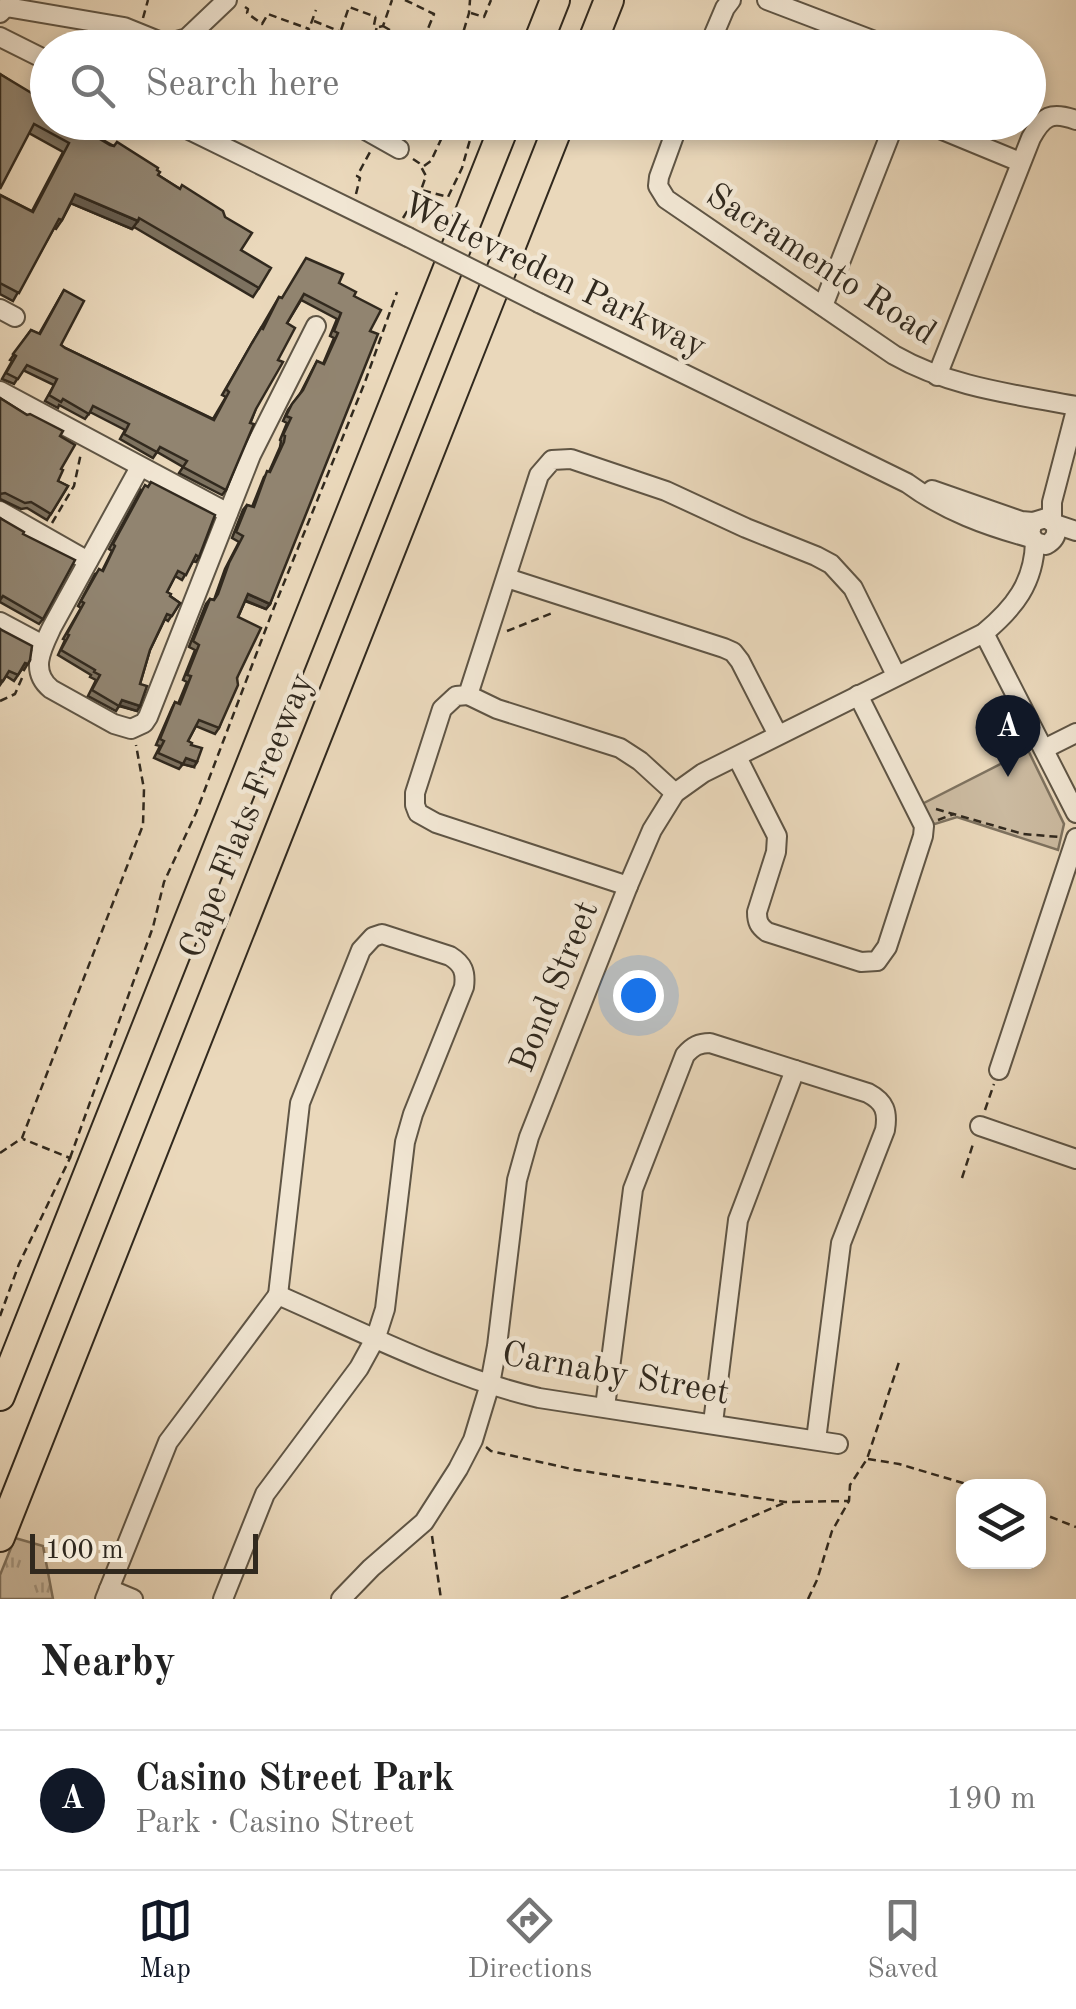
<!DOCTYPE html>
<html lang="en">
<head>
<meta charset="utf-8">
<style>
	body { margin:0; font-family:"Old Standard TT",serif; background:#f2f2f2; color:#222 }
	.controls { position:absolute; right:30px; bottom:30px; display:grid; overflow:hidden; border-radius:20px; box-shadow:0 5px 15px #0003 }
	.controls button { width:90px; height:90px; display:grid; place-items:center; padding:0; border:0; border-bottom:2px solid #e0e0e0; background:#fff; color:#222; font:50px sans-serif }
	.scale { position:absolute; left:30px; bottom:25px; width:228px; box-sizing:border-box; padding-left:10px; border:5px solid #31291e; border-top:0; font-size:28px; line-height:35px; white-space:nowrap; color:#31291e; -webkit-text-stroke:8px #f1e6d3; paint-order:stroke }
	.you { position:absolute; left:638px; top:995px; width:35px; height:35px; margin:-25px; border:8px solid #fff; border-radius:50%; background:#1a73e8; box-shadow:0 0 0 15px #1a73e833 }
	.badge { display:grid; place-items:center; width:65px; height:65px; border-radius:50%; background:#111827; color:#fff; font-size:32px; font-weight:700 }
	.pin { position:absolute; translate:-50% -82px; filter:drop-shadow(0 2px 5px #0008) }
	.pin::after { content:''; position:absolute; top:52px; width:35px; height:30px; background:inherit; clip-path:polygon(0 0,100% 0,50% 100%) }
	.list { margin:0; padding:0; list-style:none }
	h2 { display:flex; justify-content:space-between; align-items:center; height:130px; margin:0; padding:0 40px; font-size:42px }
	h2 small { font-size:32px; font-weight:400; color:#767676 }
	.list li { display:grid; grid-template-columns:65px 1fr auto; gap:30px; align-items:center; box-sizing:border-box; height:140px; padding:0 40px; border-top:2px solid #e0e0e0 }
	.list b { display:block; font-size:38px; white-space:nowrap }
	.list p { margin:0; font-size:32px; white-space:nowrap; color:#767676 }
	.list em { font-size:32px; font-style:normal; color:#767676 }
	.icon { flex:none; width:55px; height:55px; fill:none; stroke:currentColor; stroke-width:2; stroke-linecap:round; stroke-linejoin:round }
	.map { position:relative; flex:none; width:1076px; height:1599px; overflow:hidden }
	.search { position:absolute; background:#fff; box-shadow:0 5px 15px #0003; left:30px; right:30px; top:30px; height:110px; display:flex; align-items:center; gap:25px; box-sizing:border-box; padding:0 35px; border-radius:55px; color:#767676; font-size:38px }
	.sheet { height:270px; background:#fff }
	nav { display:flex; justify-content:space-around; align-items:center; box-sizing:border-box; height:140px; border-top:2px solid #e0e0e0; background:#fff; font-size:28px; color:#767676 }
	nav a { display:grid; justify-items:center; gap:5px }
	nav .on { color:#111827 }
	.map>svg:first-child { display:block }
	.grass { fill:url(#grass-tufts); stroke:#7e725f; stroke-width:2.5 }
	.park { fill:#cbbaa0; stroke:#7e725f; stroke-width:2.5 }
	.lines { fill:none; stroke-linecap:round; stroke-linejoin:round }
	.minor-casing { stroke:#5f5545; stroke-width:22 }
	.highway-casing { stroke:#31291e; stroke-width:32 }
	.path { stroke:#31291e; stroke-width:2.5; stroke-dasharray:8 5; stroke-linecap:butt }
	.minor { stroke:#f1e6d3; stroke-width:18 }
	.highway { stroke:#ead8bb; stroke-width:28 }
	.minor-bridge-casing { stroke:#5f5545; stroke-width:22; stroke-linecap:butt }
	.minor-bridge { stroke:#f1e6d3; stroke-width:18 }
	.wall { fill:#7d7260; stroke:#31291e; stroke-width:2.5 }
	.shaded-wall { fill:#665c4e; stroke:#31291e; stroke-width:2.5 }
	.building { fill:#918470; stroke:#31291e; stroke-width:2.5 }
	.labels { text-anchor:middle; stroke-width:9; stroke-linejoin:round; paint-order:stroke }
	.street-label { font-size:35px; fill:#31291e; stroke:#f1e6d3 }
</style>
</head>
<body>
<div class="map">
<svg width="1076" height="1599" viewBox="0 0 1076 1599">
	<defs>
		<pattern id="grass-tufts" width="24" height="20" patternUnits="userSpaceOnUse" patternTransform="scale(2.5)"><rect width="24" height="20" fill="#cbbaa0"/><path d="M3 7l-1-3M5 7V3M7 7l1-3M15 17l-1-3M17 17v-4M19 17l1-3" fill="none" stroke="#a59782"/></pattern>
	</defs>
	<rect width="100%" height="100%" fill="#ead8bb"/>
	<filter id="stains"><feTurbulence type="fractalNoise" baseFrequency=".002" numOctaves="4"/><feColorMatrix values="0 0 0 0 .2 0 0 0 0 .09 0 0 0 0 .02 0 0 0 .5 -.17"/></filter>
	<radialGradient id="worn" r=".72"><stop offset=".6" stop-color="#630" stop-opacity="0"/><stop offset="1" stop-color="#630" stop-opacity=".3"/></radialGradient>
	<polygon class="grass" points="15,1538 43,1546 53,1599 0,1599 0,1575"/>
	<polygon class="park" points="1028,750 1064,824 1058,850 957,817 935,824 930,822 922,804"/>
	<g class="lines">
		<defs>
			<g id="minor">
				<polyline points="767,0 893,48"/>
				<polyline points="0,13 6,7 124,27 166,44 187,38 227,0"/>
				<polyline points="0,37 48,61"/>
				<polyline points="708,48 725,8 731,0"/>
				<polyline points="173,122 408,237"/>
				<polyline points="351,122 399,149"/>
				<path d="M679 122 659 177 658 186 666 199 894 355C950 387 1013 394 1076 406"/>
				<polyline points="923,122 1020,162"/>
				<path d="M539 303 907 483C945 511 987 526 1031 538"/>
				<polyline points="823,306 895,122"/>
				<polyline points="0,309 15,317"/>
				<path d="M937 376 1031 138C1043 116 1051 111 1076 120"/>
				<polyline points="0,391 228,513"/>
				<path d="M140 467 52 627C42 648 29 671 51 689L114 724 131 729 144 723 148 717 251 455 316 326"/>
				<path d="M932 490 1021 521 1033 522 1046 518 1055 524C1058 534 1055 540 1046 545L1035 542 1030 533 1033 522"/>
				<polyline points="0,511 88,561"/>
				<polyline points="1052,520 1052,502 1076,410"/>
				<polyline points="1055,524 1076,531"/>
				<polyline points="507,578 724,648 733,652 740,661 778,735"/>
				<polyline points="0,622 43,645"/>
				<polyline points="984,633 1076,813"/>
				<polyline points="468,695 497,709 620,748 640,761 675,793"/>
				<polyline points="1044,749 1076,733"/>
				<path d="M737 757 777 836 776 852 757 912C757 922 759 926 767 932L861 962 877 961 887 947 923 836 924 826 858 695"/>
				<polyline points="628,886 436,823 418,813 415,805 415,793 442,709 456,696 468,695 539,475 552,460 571,459 666,491 746,528 816,556 831,564 853,588 896,675"/>
				<polyline points="999,1070 1076,838"/>
				<polyline points="980,1126 1076,1159"/>
				<path d="M278 1295C360 1331 452 1378 539 1398L838 1444"/>
				<path d="M605 1407 633 1189 685 1055C693 1046 699 1043 710 1043L868 1093C885 1102 888 1112 885 1130L841 1243 816 1440"/>
				<polyline points="713,1423 738,1220 795,1070"/>
				<polyline points="109,1589 133,1599"/>
				<polyline points="105,1599 168,1442 278,1295"/>
				<path d="M223 1599 265 1494 359 1368 376 1337 385 1309 405 1142 413 1114 464 987C466 972 463 964 450 956L382 934 373 937 361 950 300 1103 278 1295"/>
				<path d="M341 1599 371 1568 424 1522 458 1469 473 1440 490 1384 497 1346 517 1180 529 1137 628 886 652 830 675 793 703 773 984 633C1014 608 1034 583 1035 542"/>
			</g>
			<g id="highway">
				<polyline points="536,48 555,0"/>
				<polyline points="590,48 609,0"/>
				<polyline points="0,1396 506,122"/>
				<polyline points="0,1537 560,122"/>
			</g>
		</defs>
		<use href="#minor" class="minor-casing"/>
		<use href="#highway" class="highway-casing"/>
		<g class="path">
			<polyline points="405,0 434,14 420,48"/>
			<polyline points="245,7 248,9 247,13 262,24 268,14 309,29"/>
			<polyline points="471,13 484,17 491,0"/>
			<polyline points="143,18 148,0"/>
			<polyline points="314,21 339,31"/>
			<polyline points="383,26 395,33 392,43 396,44 395,48"/>
			<polyline points="379,27 383,26 392,0"/>
			<polyline points="444,37 460,43 458,48"/>
			<polyline points="304,43 316,48"/>
			<polyline points="460,43 469,13 470,0"/>
			<polyline points="302,48 316,10"/>
			<polyline points="344,48 348,34 340,33 349,7 376,17"/>
			<polyline points="370,48 377,27 374,25 376,15"/>
			<polyline points="442,48 446,31"/>
			<polyline points="440,122 444,135"/>
			<polyline points="406,135 412,122"/>
			<polyline points="413,159 419,163 426,176 421,190 448,197 462,168 475,122"/>
			<polyline points="424,166 431,161 449,122"/>
			<polyline points="356,194 360,178 357,176 370,152"/>
			<polyline points="403,218 420,191"/>
			<polyline points="52,523 74,486 81,453"/>
			<polyline points="507,631 555,612"/>
			<polyline points="0,701 15,694 22,678"/>
			<polyline points="936,809 1023,834 1059,837"/>
			<polyline points="938,820 954,814"/>
			<polyline points="985,1110 994,1084"/>
			<polyline points="0,1153 22,1138 143,825 144,789 136,745"/>
			<polyline points="70,1158 153,927 164,882 196,813 273,610 365,382 397,292"/>
			<polyline points="962,1178 974,1141"/>
			<polyline points="0,1316 19,1264 70,1158 23,1139"/>
			<polyline points="486,1447 491,1451 576,1470 785,1502 849,1501"/>
			<polyline points="868,1459 899,1464 973,1486"/>
			<polyline points="1038,1512 1076,1527"/>
			<polyline points="432,1536 441,1599"/>
			<polyline points="561,1599 784,1503"/>
			<polyline points="808,1599 817,1580 832,1531 849,1501 850,1485 867,1459 899,1362"/>
		</g>
		<use href="#minor" class="minor"/>
		<use href="#highway" class="highway"/>
		<defs>
			<polyline id="minor-bridge" points="408,237 539,303"/>
		</defs>
		<use href="#minor-bridge" class="minor-bridge-casing"/>
		<use href="#minor-bridge" class="minor-bridge"/>
	</g>
	<g class="wall">
		<polygon points="0,74 85,130 157,170 158,175 225,217 259,288 253,297 134,227 132,229 71,203 62,220 56,229 54,228 13,301 0,294 0,195 32,211 63,152 29,133"/>
		<polygon points="339,283 354,296 370,331 270,604 266,609 245,601 238,617 237,678 219,728 215,734 196,726 188,741 191,745 194,767 183,764 179,769 154,758 160,746 156,745 172,708 175,702 178,704 187,682 183,680 195,650 189,647 206,604 210,599 214,600 225,569 239,542 232,538 243,510 247,505 252,507 264,477 269,472 280,447 281,441 280,440 287,423 283,421 288,410 300,394 317,361 323,364 334,338 330,336 337,319 301,300 287,323 226,490 222,495 179,473 183,467 157,452 153,458 120,439 125,430 90,412 85,419 59,405 58,408 45,401 54,385 23,370 14,384 2,379 12,361 10,360 31,330 39,334 64,290 61,345 65,348 213,419 226,397 222,395 279,297 282,298"/>
		<polygon points="0,398 60,436 61,469 58,481 68,486 47,520 27,508 21,509 0,499"/>
		<polygon points="141,490 199,557 196,562 193,561 182,580 175,576 167,592 170,596 180,603 168,621 165,619 150,650 140,684 137,711 119,706 116,711 88,696 96,680 90,677 91,675 58,655 65,640 63,639 81,608 78,606 95,574 102,571 112,551 109,549"/>
		<polygon points="0,518 23,534 43,619 39,624 0,602"/>
		<polygon points="0,629 30,660 24,670 22,669 14,681 6,676 0,685"/>
	</g>
	<g class="shaded-wall">
		<polygon points="75,194 138,221 132,229 70,203"/>
		<polygon points="248,594 270,604 266,609 244,600"/>
		<polygon points="122,700 140,706 137,711 118,705"/>
		<polygon points="186,758 197,762 194,767 182,764"/>
	</g>
	<g class="building">
		<polygon points="0,74 48,103 48,122 81,122 85,125 85,130 110,145 114,146 117,142 158,168 157,170 160,172 158,175 180,189 182,185 223,211 225,217 252,233 241,250 271,268 259,288 139,218 138,221 75,194 62,220 59,219 19,293 0,283 0,195 33,212 69,143 34,124 0,189"/>
		<polygon points="306,258 343,274 339,283 356,292 354,296 381,310 370,331 378,334 270,604 248,594 238,617 261,628 237,678 238,685 219,728 199,720 188,741 192,743 191,745 202,748 197,762 186,758 183,764 158,753 164,741 160,739 175,702 180,704 191,676 187,675 199,645 193,641 210,599 214,600 218,594 229,563 243,536 236,532 247,505 254,507 267,471 270,472 284,442 285,436 283,435 291,418 286,416 292,404 303,390 317,361 324,364 338,333 334,331 341,313 304,294 287,323 295,328 278,360 283,362 256,409 250,423 254,424 226,490 183,467 187,461 160,447 157,452 124,434 129,424 93,406 89,414 63,399 61,402 49,395 57,379 27,365 18,379 6,373 16,356 13,354 31,330 40,334 64,290 84,301 61,345 65,348 214,420 229,392 226,389 252,343 261,328 263,329 279,297 282,298"/>
		<polygon points="0,398 27,415 30,414 63,431 60,436 75,445 61,469 63,470 58,481 68,486 51,514 31,502 25,503 5,493 0,494"/>
		<polygon points="151,482 215,515 199,557 196,555 186,575 178,571 167,592 171,594 170,596 180,603 172,616 167,614 150,650 140,684 147,686 140,706 122,700 119,706 92,690 100,675 94,672 95,670 61,650 69,635 67,634 84,603 81,601 99,569 103,571 115,546 113,544 145,485 148,487"/>
		<polygon points="0,518 24,532 23,534 75,560 43,619 3,596 0,600"/>
		<polygon points="0,629 32,646 30,660 28,664 25,663 18,675 9,671 3,681 0,680"/>
	</g>
	<g class="labels">
		<g class="street-label">
			<text transform="translate(822 263) rotate(33)" y="12">Sacramento Road</text>
			<text transform="translate(555 274) rotate(26)" y="12">Weltevreden Parkway</text>
			<text transform="translate(245 815) rotate(-68)" y="12">Cape Flats Freeway</text>
			<text transform="translate(553 986) rotate(-68)" y="12">Bond Street</text>
			<text transform="translate(616 1372) rotate(10)" y="12">Carnaby Street</text>
		</g>
	</g>
	<rect width="100%" height="100%" filter="url(#stains)"/>
	<rect width="100%" height="100%" fill="url(#worn)"/>
</svg>
<div class="controls">
<button><svg class="icon" aria-label="layers" viewBox="0 0 24 24"><path d="M12 4l9 5-9 5-9-5zM3 14l9 5 9-5"/></svg></button>
</div>
<div class="scale">100 m</div>
<div class="you"></div>
<div class="pin badge" style="left:1008px;top:777px">A</div>
<div class="search"><svg class="icon" aria-label="search" viewBox="0 0 24 24"><circle cx="10" cy="10" r="6"/><path d="M15 15l6 6"/></svg>Search here</div>
</div>
<section class="sheet">
<h2>Nearby<small></small></h2>
<ul class="list">
<li><span class="badge">A</span><div><b>Casino Street Park</b><p>Park · Casino Street</p></div><em>190 m</em></li>
</ul>
</section>
<nav>
<a class="on"><svg class="icon" aria-label="map" viewBox="0 0 24 24"><path d="M3 6l6-2 6 2 6-2v14l-6 2-6-2-6 2zM9 4v14M15 6v14"/></svg>Map</a>
<a><svg class="icon" aria-label="directions" viewBox="0 0 24 24"><path d="M12 3l9 9-9 9-9-9zM9 14v-3h6M13 9l2 2-2 2"/></svg>Directions</a>
<a><svg class="icon" aria-label="saved" viewBox="0 0 24 24"><path d="M7 4h10v16l-5-4-5 4z"/></svg>Saved</a>
</nav>
</body>
</html>
